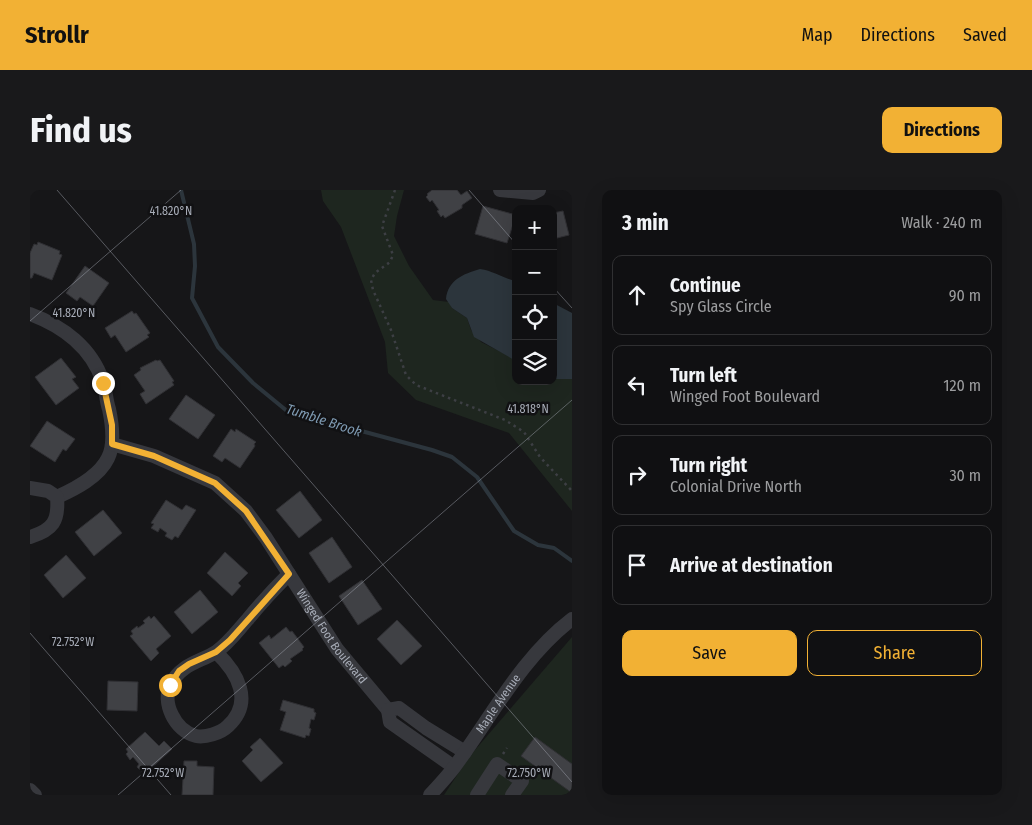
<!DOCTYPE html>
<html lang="en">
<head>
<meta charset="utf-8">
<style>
	body { margin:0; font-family:"Fira Sans Condensed",sans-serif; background:#19191b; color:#f1f3f6 }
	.controls { position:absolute; right:15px; top:15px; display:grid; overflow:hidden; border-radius:10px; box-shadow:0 5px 20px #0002 }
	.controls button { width:45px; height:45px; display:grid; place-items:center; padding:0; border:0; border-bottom:1px solid #303032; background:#101012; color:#f1f3f6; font:25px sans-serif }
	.stop { position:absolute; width:15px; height:15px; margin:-11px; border:4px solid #f2b134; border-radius:50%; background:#fff }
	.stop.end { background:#f2b134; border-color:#fff; box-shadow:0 1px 5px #0008 }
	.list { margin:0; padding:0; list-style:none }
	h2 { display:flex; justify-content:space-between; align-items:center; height:65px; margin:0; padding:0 20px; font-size:21px }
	h2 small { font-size:16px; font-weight:400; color:#9c9d9f }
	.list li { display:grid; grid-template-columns:32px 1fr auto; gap:15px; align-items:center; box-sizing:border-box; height:80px; margin:0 10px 10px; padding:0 10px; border:1px solid #303032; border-radius:10px }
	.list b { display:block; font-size:19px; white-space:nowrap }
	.list p { margin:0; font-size:16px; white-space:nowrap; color:#9c9d9f }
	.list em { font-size:16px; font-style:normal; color:#9c9d9f }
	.actions { display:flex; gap:10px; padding:15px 20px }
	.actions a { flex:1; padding:11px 0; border:1px solid #f2b134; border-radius:10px; text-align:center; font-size:18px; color:#f2b134 }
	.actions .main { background:#f2b134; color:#111 }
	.icon { flex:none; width:28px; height:28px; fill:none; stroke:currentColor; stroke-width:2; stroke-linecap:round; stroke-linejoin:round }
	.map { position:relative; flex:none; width:542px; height:605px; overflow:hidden; border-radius:10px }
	header { display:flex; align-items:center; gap:30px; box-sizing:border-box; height:70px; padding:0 25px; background:#f2b134; color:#111 }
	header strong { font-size:24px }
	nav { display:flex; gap:28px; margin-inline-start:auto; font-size:18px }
	.intro { display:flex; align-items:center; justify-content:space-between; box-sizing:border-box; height:120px; padding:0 30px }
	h1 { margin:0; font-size:35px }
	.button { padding:12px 22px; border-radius:10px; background:#f2b134; color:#111; font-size:18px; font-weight:700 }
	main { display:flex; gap:30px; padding:0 30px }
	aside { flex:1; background:#101012; border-radius:10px; box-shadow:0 5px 20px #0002 }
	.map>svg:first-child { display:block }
	.green { fill:#1e261f }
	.water { fill:#2c353c }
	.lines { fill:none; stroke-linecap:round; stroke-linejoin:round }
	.stream { stroke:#2c353c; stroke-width:4 }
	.building { fill:#404145; stroke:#303034 }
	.path { stroke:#3d3f44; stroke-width:2.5; stroke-dasharray:2.5 4; stroke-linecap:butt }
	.minor { stroke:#37383d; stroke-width:14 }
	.route { stroke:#f2b134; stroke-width:6 }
	.ticks { fill:none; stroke:#a8adb8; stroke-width:1; stroke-opacity:0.45 }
	.labels { text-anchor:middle; stroke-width:5; stroke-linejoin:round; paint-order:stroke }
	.street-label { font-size:12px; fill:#a8adb8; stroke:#111113 }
	.water-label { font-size:14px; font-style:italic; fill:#7f9bb3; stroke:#111113 }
	.ticks-label { font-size:12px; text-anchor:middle; fill:#a8adb8; stroke:#111113; stroke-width:5; stroke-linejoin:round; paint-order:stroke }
</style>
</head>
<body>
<header>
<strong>Strollr</strong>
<nav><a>Map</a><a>Directions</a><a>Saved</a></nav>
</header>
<div class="intro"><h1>Find us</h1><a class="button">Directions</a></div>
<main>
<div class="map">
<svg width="542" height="605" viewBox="0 0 542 605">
	<rect width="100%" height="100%" fill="#161618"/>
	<g class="green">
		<polygon points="291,0 374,0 367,26 364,46 379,76 403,110 419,112 422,118 437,128 441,140 451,152 483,168 486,171 486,191 523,191 523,189 542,189 542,321 479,243 386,210 358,183 355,152 311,37 293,11"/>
		<polygon points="542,447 542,605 414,605 439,567"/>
	</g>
	<g class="water">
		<path d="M450 79C464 81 472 88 486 91V171L444 147 437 128 422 118 416 109C418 90 433 84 450 79Z"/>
		<polygon points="523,113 542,123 542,189 523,189"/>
	</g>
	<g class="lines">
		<polyline class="stream" points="151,0 164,54 165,76 162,108 188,157 223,193 257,221 402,260 422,267 447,287 484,341 508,355 524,358 542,371"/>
	</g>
	<g class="building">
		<polygon points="402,0 427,0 431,5 437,1 442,8 432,15 432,18 415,28 413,25 411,27 407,21 409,20 402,10 400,12 396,7 398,5 397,4"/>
		<polygon points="453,16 486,25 477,53 445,44"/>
		<polygon points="533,21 539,45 523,49 523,23"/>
		<polygon points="8,52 30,61 29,64 32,65 22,90 4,83 2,88 0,88 0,63 4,54 7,55"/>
		<polygon points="55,76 79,93 63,116 50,107 47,111 36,103"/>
		<polygon points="102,121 104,124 106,123 120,143 117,145 119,147 96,162 85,145 81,148 75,138"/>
		<polygon points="31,168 46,187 42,189 49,198 26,215 5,187"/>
		<polygon points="126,170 127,171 130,170 144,191 142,192 144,195 116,214 110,204 115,201 104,185 111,180 110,178"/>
		<polygon points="156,205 185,225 168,249 139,229"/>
		<polygon points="17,231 45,249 36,261 33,259 25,272 0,256"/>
		<polygon points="201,239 205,242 206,239 226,252 224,254 225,256 210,278 195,268 192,272 183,266"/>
		<polygon points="270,301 292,330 269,348 246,320"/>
		<polygon points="136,310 152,320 156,315 166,320 148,348 145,346 142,350 135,346 137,343 130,338 128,342 121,338 124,334 121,333"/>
		<polygon points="73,320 92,343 64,366 45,342"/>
		<polygon points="302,347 322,377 299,393 279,363"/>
		<polygon points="195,362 218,383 208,393 211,396 202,406 177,383"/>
		<polygon points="36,365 56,388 33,408 14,385"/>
		<polygon points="332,390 352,419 328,435 309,406"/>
		<polygon points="170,400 188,422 162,444 144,422"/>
		<polygon points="119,426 121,429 124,426 141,446 126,459 129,463 121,471 100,446 103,444 101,441 107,436 108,438 115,433 113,431"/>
		<polygon points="367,430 392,456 371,475 347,449"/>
		<polygon points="256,437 260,442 262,441 274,457 272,459 273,460 260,469 262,471 255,477 253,475 249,478 229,453 239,445 241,449"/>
		<polygon points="78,491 108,492 107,521 77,520"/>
		<polygon points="253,510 284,519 284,522 286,523 284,530 281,529 279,538 281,539 279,546 276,545 275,548 250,540 256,522 250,520"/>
		<polygon points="115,542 129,556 134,551 142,559 117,582 111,581 107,577 109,574 103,567 100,570 96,564 98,562 96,559"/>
		<polygon points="505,547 542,574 542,603 491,566"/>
		<polygon points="230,548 253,573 231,592 212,571 223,560 220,557"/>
		<polygon points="154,571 167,571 167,576 184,577 183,605 152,605"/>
	</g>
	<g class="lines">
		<g class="path">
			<polyline points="365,0 352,36 363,65 360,72 345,83 341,90 343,100 361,140 376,185 386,195 475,230 494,242 510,267 542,301"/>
			<polyline points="473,564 477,558"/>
		</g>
		<g class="minor">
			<polyline points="470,0 503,3 509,0"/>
			<path d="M0 124C33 136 62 158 73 192 76 201 76 210 79 219 82 233 85 254 78 268 69 287 45 299 27 307"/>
			<path id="s1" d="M82 254 124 266 185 293 216 321 236 348 307 459 358 520"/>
			<path d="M0 298 18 301 27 307C29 331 23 340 0 347"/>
			<path d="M186 462C208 483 224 512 198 536 191 543 175 548 166 546 145 541 131 512 141 494 151 474 170 472 186 462 199 453 208 440 218 429 231 413 245 398 259 384"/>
			<polyline points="424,577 360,532 358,520 369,518 396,538 435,562"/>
			<polyline points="0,600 5,605"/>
			<path id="s2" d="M400 605C409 595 418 586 425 576 462 526 492 467 542 429"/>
			<polyline points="447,605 467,574 492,591 482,605"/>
		</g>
	</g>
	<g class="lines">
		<polyline class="route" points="73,193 82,235 82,254 124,266 185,293 216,321 259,384 200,450 186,462 159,474 149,481 140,495"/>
	</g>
	<path class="ticks" d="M27 0 542 592M439 0 486 54M523 97 542 118M0 131 151 0M0 443 141 605M88 605 542 210"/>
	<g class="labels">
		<g class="street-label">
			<text dy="4" stroke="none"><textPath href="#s1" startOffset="304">Winged Foot Boulevard</textPath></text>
			<text dy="4" stroke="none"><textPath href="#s2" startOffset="114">Maple Avenue</textPath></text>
		</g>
		<g class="water-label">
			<text transform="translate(294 230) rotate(18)" y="5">Tumble Brook</text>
		</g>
	</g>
	<g class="ticks-label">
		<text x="141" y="25">41.820°N</text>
		<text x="44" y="127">41.820°N</text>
		<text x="498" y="223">41.818°N</text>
		<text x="43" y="456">72.752°W</text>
		<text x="499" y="587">72.750°W</text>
		<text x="133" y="587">72.752°W</text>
	</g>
</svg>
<div class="controls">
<button>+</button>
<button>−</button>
<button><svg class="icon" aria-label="locate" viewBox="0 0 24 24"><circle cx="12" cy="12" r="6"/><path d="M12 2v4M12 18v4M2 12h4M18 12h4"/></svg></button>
<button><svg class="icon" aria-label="layers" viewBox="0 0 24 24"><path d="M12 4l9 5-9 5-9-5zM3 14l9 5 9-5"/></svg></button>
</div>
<div class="stop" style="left:140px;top:495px"></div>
<div class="stop end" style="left:73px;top:193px"></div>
</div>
<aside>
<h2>3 min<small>Walk · 240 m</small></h2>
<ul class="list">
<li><svg class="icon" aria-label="ahead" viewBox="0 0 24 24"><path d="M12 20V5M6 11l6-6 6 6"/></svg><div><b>Continue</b><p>Spy Glass Circle</p></div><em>90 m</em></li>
<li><svg class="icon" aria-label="left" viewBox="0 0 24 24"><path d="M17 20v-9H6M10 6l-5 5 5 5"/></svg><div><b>Turn left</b><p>Winged Foot Boulevard</p></div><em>120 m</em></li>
<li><svg class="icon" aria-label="right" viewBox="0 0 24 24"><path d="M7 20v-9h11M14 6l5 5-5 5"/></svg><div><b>Turn right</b><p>Colonial Drive North</p></div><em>30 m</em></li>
<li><svg class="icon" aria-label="arrive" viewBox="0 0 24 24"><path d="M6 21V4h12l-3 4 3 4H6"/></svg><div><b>Arrive at destination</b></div></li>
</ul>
<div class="actions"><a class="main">Save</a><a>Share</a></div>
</aside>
</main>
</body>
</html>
